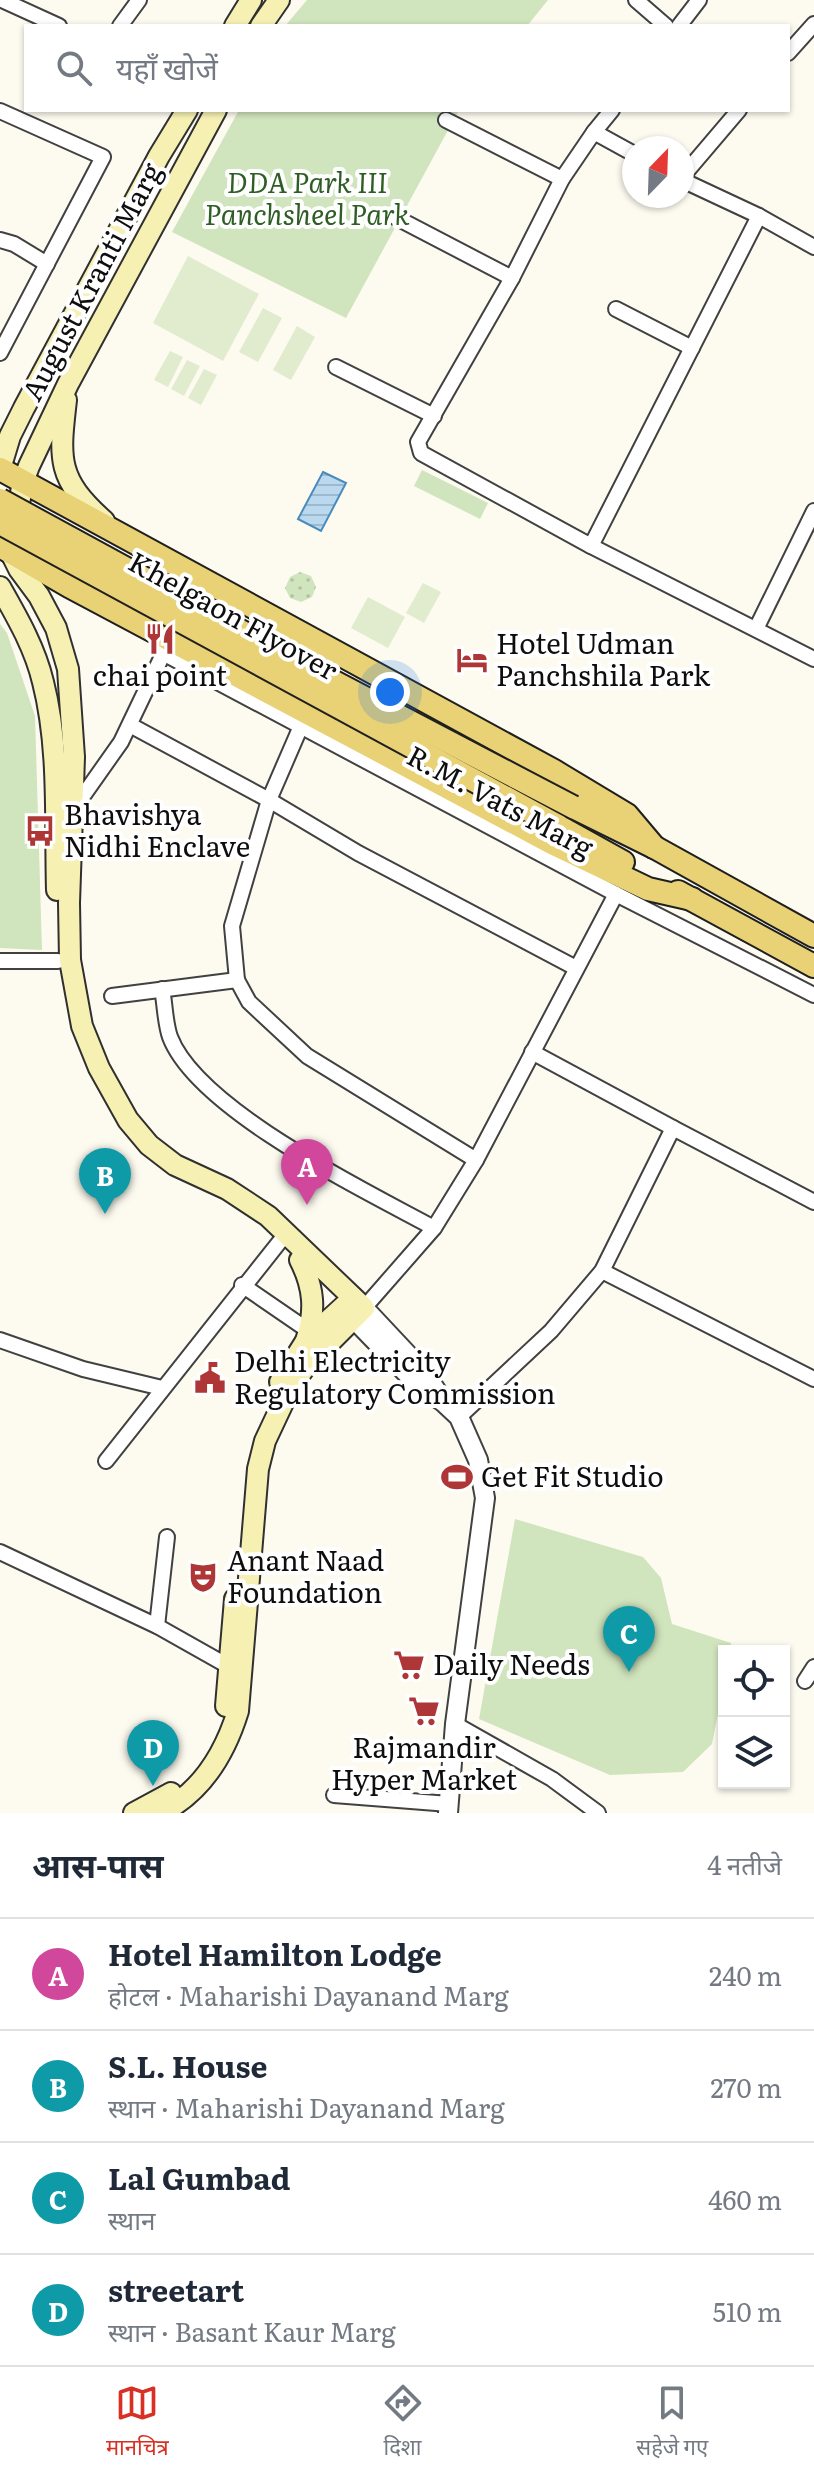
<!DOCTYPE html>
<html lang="hi">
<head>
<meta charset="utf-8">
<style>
	body { margin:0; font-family:Literata,"Noto Sans Devanagari",serif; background:#f6f6f7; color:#1f2937 }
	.controls { position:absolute; right:24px; bottom:24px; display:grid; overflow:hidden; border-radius:0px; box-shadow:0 2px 6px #0004 }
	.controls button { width:72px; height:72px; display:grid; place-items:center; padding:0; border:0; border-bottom:2px solid #e0e1e3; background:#fff; color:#1f2937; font:40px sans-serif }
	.compass { position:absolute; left:622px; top:136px; width:72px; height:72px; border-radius:50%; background:#fff; box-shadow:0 2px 6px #0004; rotate:23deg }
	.you { position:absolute; left:390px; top:692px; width:28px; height:28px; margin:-20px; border:6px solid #fff; border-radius:50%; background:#1a73e8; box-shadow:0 0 0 12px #1a73e833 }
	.badge { display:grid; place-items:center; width:52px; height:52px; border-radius:50%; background:#d93025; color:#fff; font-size:26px; font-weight:700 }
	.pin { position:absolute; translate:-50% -66px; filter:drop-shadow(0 2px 4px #0008) }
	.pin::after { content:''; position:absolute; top:42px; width:28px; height:24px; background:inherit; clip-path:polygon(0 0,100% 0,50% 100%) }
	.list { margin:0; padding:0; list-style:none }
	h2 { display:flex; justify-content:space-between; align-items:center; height:104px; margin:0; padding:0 32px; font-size:34px }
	h2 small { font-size:26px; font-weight:400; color:#747a83 }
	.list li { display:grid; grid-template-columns:52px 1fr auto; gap:24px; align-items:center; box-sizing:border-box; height:112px; padding:0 32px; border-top:2px solid #e0e1e3 }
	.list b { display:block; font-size:30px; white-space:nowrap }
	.list p { margin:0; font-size:26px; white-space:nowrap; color:#747a83 }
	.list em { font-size:26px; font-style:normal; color:#747a83 }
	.icon { flex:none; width:44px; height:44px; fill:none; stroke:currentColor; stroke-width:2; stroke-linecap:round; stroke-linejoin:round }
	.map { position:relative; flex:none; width:814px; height:1813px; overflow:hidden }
	.search { position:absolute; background:#fff; box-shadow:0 2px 6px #0004; left:24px; right:24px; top:24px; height:88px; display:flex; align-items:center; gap:20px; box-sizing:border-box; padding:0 28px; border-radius:0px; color:#747a83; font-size:30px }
	.sheet { height:552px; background:#fff }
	nav { display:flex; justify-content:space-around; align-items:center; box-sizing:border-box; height:112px; border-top:2px solid #e0e1e3; background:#fff; font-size:22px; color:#747a83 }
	nav a { display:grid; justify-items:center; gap:4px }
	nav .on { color:#d93025 }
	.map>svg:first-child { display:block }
	.grass { fill:url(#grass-dots) }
	.park { fill:#d0e4bd }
	.pitch { fill:#e1ecce }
	.water { fill:url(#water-rules); stroke:#4a8bbe; stroke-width:2 }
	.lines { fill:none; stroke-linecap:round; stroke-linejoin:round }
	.minor-casing { stroke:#414141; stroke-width:18 }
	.tertiary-casing { stroke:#414141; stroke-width:22 }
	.secondary-casing { stroke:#303030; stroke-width:24 }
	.primary-casing { stroke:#1f1f1f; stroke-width:26 }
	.minor { stroke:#fff; stroke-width:14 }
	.tertiary { stroke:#fff; stroke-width:18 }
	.secondary { stroke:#f6f1b3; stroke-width:20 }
	.primary { stroke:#e9d175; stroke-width:22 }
	.primary-bridge-casing { stroke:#1f1f1f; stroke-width:26; stroke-linecap:butt }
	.primary-bridge { stroke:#e9d175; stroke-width:22 }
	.labels { text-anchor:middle; stroke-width:8; stroke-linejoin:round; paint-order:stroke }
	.park-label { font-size:28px; font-style:italic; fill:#2f5e25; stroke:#fff }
	.street-label { font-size:28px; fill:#0e0e0e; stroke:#fff }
	.poi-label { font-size:28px; fill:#0e0e0e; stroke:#fff; text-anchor:start }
</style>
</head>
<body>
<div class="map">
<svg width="814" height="1813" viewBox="0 0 814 1813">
	<defs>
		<pattern id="grass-dots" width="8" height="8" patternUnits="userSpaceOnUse" patternTransform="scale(2)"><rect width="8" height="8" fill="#d0e4bd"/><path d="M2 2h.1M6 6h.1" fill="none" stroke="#b1c2a1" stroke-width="1.8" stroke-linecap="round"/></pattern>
		<pattern id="water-rules" width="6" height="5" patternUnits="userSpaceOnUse" patternTransform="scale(2)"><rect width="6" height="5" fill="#bad9ef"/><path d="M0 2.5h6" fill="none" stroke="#9fb9cc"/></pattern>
	</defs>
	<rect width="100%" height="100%" fill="#fdfbf0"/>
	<polygon class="grass" points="300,572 311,576 316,587 312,597 301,602 290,598 285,588 290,577"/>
	<g class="park">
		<polygon points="307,0 548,0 527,26 285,26"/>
		<polygon points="239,110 459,110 346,318 172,232"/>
		<polygon points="422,470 488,503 480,519 414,486"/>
		<polygon points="0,624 7,633 35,716 42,950 0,948"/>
		<polygon points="515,1519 643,1557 661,1578 672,1624 731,1643 730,1651 724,1651 724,1682 712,1744 683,1772 610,1775 479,1719"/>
	</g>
	<g class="pitch">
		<polygon points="188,256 259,294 223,361 153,323"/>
		<polygon points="263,308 282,318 258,362 239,352"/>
		<polygon points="297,326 315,337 291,380 273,370"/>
		<polygon points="170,351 183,357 168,387 154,380"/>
		<polygon points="187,360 200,366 184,396 171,389"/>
		<polygon points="204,369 217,375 201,405 188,398"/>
		<polygon points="423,583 441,592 424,623 406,613"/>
		<polygon points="368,597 405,617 388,648 351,628"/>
	</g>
	<polygon class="water" points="323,472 346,483 321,531 298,519"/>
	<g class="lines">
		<defs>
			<g id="minor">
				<polyline points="2,0 59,26"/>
				<polyline points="636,0 666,26"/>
				<polyline points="120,26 139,0"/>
				<polyline points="679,26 699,0"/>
				<polyline points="788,53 814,24"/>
				<polyline points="612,110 594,132 634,154"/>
				<polyline points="0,111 103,157 0,353"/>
				<polyline points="446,120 562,179"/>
				<polyline points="594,132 562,179 512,278 418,442 421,453 591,546 814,659"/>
				<polyline points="682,177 739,110"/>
				<polyline points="682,180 759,216 814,247"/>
				<polyline points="395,217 512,278"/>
				<polyline points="0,240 14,244 47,264"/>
				<polyline points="616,309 692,348"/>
				<polyline points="336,367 434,416"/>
				<polyline points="591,546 759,216"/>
				<polyline points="756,629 814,511"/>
				<polyline points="163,653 616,894 814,995"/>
				<polyline points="130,725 269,800 358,853 576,968"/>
				<polyline points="301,726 269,800 232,926 237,980 249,1002 307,1056 476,1160"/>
				<polyline points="73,810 121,742 166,648"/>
				<polyline points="0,961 58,961"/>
				<path d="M162 989C165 1004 165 1023 170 1037 198 1110 366 1191 434 1228"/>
				<polyline points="112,996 237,980"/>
				<polyline points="532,1052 673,1128"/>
				<polyline points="602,1271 814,1379"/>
				<polyline points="242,1285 309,1331"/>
				<polyline points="364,1308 434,1228 476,1160 616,894"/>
				<polyline points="0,1340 83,1369 162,1388"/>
				<polyline points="459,1417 551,1331 602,1271 673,1128 814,1202"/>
				<polyline points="106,1461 281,1240"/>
				<polyline points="0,1552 157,1626 228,1666"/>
				<polyline points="157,1626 167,1537"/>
				<polyline points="805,1681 814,1667"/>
				<polyline points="455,1724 552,1779 598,1813"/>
				<polyline points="334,1795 449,1804"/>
			</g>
			<g id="tertiary">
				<polyline points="364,1308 424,1372 440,1396"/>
				<polyline points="353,1318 417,1384 443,1402 459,1417 478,1460 485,1498 455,1724 448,1813"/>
			</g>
			<g id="secondary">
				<polyline points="235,26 251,0"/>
				<polyline points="261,26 279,0"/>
				<path d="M66 400C59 460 57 479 104 521"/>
				<polyline points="0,469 10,436 24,408 159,156 187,110"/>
				<path d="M0 587C17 617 35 648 43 682 60 748 55 822 57 890"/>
				<path d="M300 1260C314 1287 316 1311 306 1341"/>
				<polyline points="280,1382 306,1341 353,1298"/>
				<polyline points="226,1706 235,1599"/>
				<polyline points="134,1813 171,1793"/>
				<path d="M160 1813C201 1793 225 1753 238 1711L258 1469 265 1441 289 1390 305 1367 364 1308 268 1216 227 1189 175 1165 149 1145 128 1120 99 1068 82 1026 70 960 69 903 74 757 68 669 56 628 39 596 19 569 10 551 23 482 29 466 68 384 216 110"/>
			</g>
			<g id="primary">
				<polyline points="0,469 554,771 627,815 654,847"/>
				<polyline points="0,546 69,586 550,842 648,889 692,899"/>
				<polyline points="573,807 654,847 814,936"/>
				<polyline points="558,826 623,862"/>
				<polyline points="678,892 814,966"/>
			</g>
		</defs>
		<use href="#minor" class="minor-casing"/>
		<use href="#tertiary" class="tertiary-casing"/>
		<use href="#secondary" class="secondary-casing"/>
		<use href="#primary" class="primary-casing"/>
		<use href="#minor" class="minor"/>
		<use href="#tertiary" class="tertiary"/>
		<use href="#secondary" class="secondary"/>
		<use href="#primary" class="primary"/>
		<defs>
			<g id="primary-bridge">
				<polyline points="0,500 334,682 573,807"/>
				<polyline points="0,523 558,826"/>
			</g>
		</defs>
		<use href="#primary-bridge" class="primary-bridge-casing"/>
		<use href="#primary-bridge" class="primary-bridge"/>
	</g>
	<defs>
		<symbol id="restaurant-bare" viewBox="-9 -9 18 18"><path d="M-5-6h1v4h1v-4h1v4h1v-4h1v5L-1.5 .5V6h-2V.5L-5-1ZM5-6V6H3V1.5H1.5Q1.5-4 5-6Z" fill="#ae3637" stroke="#fff" stroke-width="2.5" paint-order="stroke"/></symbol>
		<symbol id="hotel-bare" viewBox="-9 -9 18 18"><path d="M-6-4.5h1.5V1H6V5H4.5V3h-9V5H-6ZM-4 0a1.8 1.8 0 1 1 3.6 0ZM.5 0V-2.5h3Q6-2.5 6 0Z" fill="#ae3637" stroke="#fff" stroke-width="2.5" paint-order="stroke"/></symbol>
		<symbol id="bus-bare" viewBox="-9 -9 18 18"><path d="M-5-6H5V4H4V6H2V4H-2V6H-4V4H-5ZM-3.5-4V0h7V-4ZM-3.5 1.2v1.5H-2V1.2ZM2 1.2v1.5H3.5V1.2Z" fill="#ae3637" stroke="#fff" stroke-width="2.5" paint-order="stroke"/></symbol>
		<symbol id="civic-bare" viewBox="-9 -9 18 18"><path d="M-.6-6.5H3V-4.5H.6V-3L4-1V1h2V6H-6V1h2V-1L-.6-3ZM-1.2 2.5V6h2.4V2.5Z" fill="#ae3637" stroke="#fff" stroke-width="2.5" paint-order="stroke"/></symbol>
		<symbol id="stadium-bare" viewBox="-9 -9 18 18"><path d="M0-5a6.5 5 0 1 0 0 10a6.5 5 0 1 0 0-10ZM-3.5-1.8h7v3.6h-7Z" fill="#ae3637" stroke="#fff" stroke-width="2.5" paint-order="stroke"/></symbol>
		<symbol id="theatre-bare" viewBox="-9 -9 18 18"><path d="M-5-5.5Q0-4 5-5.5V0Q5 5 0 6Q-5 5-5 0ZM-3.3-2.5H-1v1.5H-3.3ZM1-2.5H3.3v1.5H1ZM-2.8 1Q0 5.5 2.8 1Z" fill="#ae3637" stroke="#fff" stroke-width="2.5" paint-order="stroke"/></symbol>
		<symbol id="supermarket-bare" viewBox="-9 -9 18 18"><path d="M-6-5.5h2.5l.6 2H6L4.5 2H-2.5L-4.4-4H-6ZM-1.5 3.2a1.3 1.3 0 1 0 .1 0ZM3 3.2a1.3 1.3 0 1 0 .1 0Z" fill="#ae3637" stroke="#fff" stroke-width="2.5" paint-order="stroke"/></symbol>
	</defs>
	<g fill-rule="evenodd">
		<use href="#restaurant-bare" x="138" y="617" width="44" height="44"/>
		<use href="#hotel-bare" x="450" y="638" width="44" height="44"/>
		<use href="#bus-bare" x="18" y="809" width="44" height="44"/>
		<use href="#civic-bare" x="188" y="1356" width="44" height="44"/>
		<use href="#stadium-bare" x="435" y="1455" width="44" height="44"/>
		<use href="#theatre-bare" x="181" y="1555" width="44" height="44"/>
		<use href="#supermarket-bare" x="387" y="1643" width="44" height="44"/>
		<use href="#supermarket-bare" x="402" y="1689" width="44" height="44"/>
	</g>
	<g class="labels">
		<g class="park-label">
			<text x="307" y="193">DDA Park III<tspan x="307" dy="32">Panchsheel Park</tspan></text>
		</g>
		<g class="street-label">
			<text transform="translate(92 282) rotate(-62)" y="10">August Kranti Marg</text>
			<text transform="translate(233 616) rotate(29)" y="10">Khelgaon Flyover</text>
			<text transform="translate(500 802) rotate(28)" y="10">R.M. Vats Marg</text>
		</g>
		<g class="poi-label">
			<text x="496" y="654">Hotel Udman<tspan x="496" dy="32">Panchshila Park</tspan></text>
			<text x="160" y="686" text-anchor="middle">chai point</text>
			<text x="64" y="825">Bhavishya<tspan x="64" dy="32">Nidhi Enclave</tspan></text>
			<text x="234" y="1372">Delhi Electricity<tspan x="234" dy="32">Regulatory Commission</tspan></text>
			<text x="481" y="1487">Get Fit Studio</text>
			<text x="227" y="1571">Anant Naad<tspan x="227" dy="32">Foundation</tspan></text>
			<text x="433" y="1675">Daily Needs</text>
			<text x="424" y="1758" text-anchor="middle">Rajmandir<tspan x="424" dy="32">Hyper Market</tspan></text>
		</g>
	</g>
</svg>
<div class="controls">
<button><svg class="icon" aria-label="locate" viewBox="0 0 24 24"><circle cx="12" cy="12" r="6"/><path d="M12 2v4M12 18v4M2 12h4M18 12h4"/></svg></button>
<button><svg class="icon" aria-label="layers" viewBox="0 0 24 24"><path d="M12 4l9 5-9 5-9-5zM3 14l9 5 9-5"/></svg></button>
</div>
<svg class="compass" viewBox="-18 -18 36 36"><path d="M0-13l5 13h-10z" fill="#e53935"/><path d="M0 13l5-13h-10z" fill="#747a83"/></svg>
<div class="you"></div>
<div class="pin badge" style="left:307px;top:1205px;background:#d1479c">A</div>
<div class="pin badge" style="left:105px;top:1214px;background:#0f9aa8">B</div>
<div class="pin badge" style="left:629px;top:1672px;background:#0f9aa8">C</div>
<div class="pin badge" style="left:153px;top:1786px;background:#0f9aa8">D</div>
<div class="search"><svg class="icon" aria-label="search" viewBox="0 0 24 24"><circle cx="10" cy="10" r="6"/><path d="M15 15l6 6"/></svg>यहाँ खोजें</div>
</div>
<section class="sheet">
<h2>आस-पास<small>4 नतीजे</small></h2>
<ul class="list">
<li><span class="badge" style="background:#d1479c">A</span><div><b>Hotel Hamilton Lodge</b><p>होटल · Maharishi Dayanand Marg</p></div><em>240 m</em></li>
<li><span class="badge" style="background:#0f9aa8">B</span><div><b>S.L. House</b><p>स्थान · Maharishi Dayanand Marg</p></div><em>270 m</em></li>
<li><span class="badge" style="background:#0f9aa8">C</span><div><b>Lal Gumbad</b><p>स्थान</p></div><em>460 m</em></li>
<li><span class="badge" style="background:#0f9aa8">D</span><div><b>streetart</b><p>स्थान · Basant Kaur Marg</p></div><em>510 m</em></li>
</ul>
</section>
<nav>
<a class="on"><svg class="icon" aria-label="map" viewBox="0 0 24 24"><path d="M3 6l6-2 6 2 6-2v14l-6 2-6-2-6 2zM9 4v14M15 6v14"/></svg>मानचित्र</a>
<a><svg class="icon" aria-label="directions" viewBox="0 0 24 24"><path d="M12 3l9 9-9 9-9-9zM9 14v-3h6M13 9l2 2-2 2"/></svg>दिशा</a>
<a><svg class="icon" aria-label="saved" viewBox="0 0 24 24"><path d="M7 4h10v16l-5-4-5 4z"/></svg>सहेजे गए</a>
</nav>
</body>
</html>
